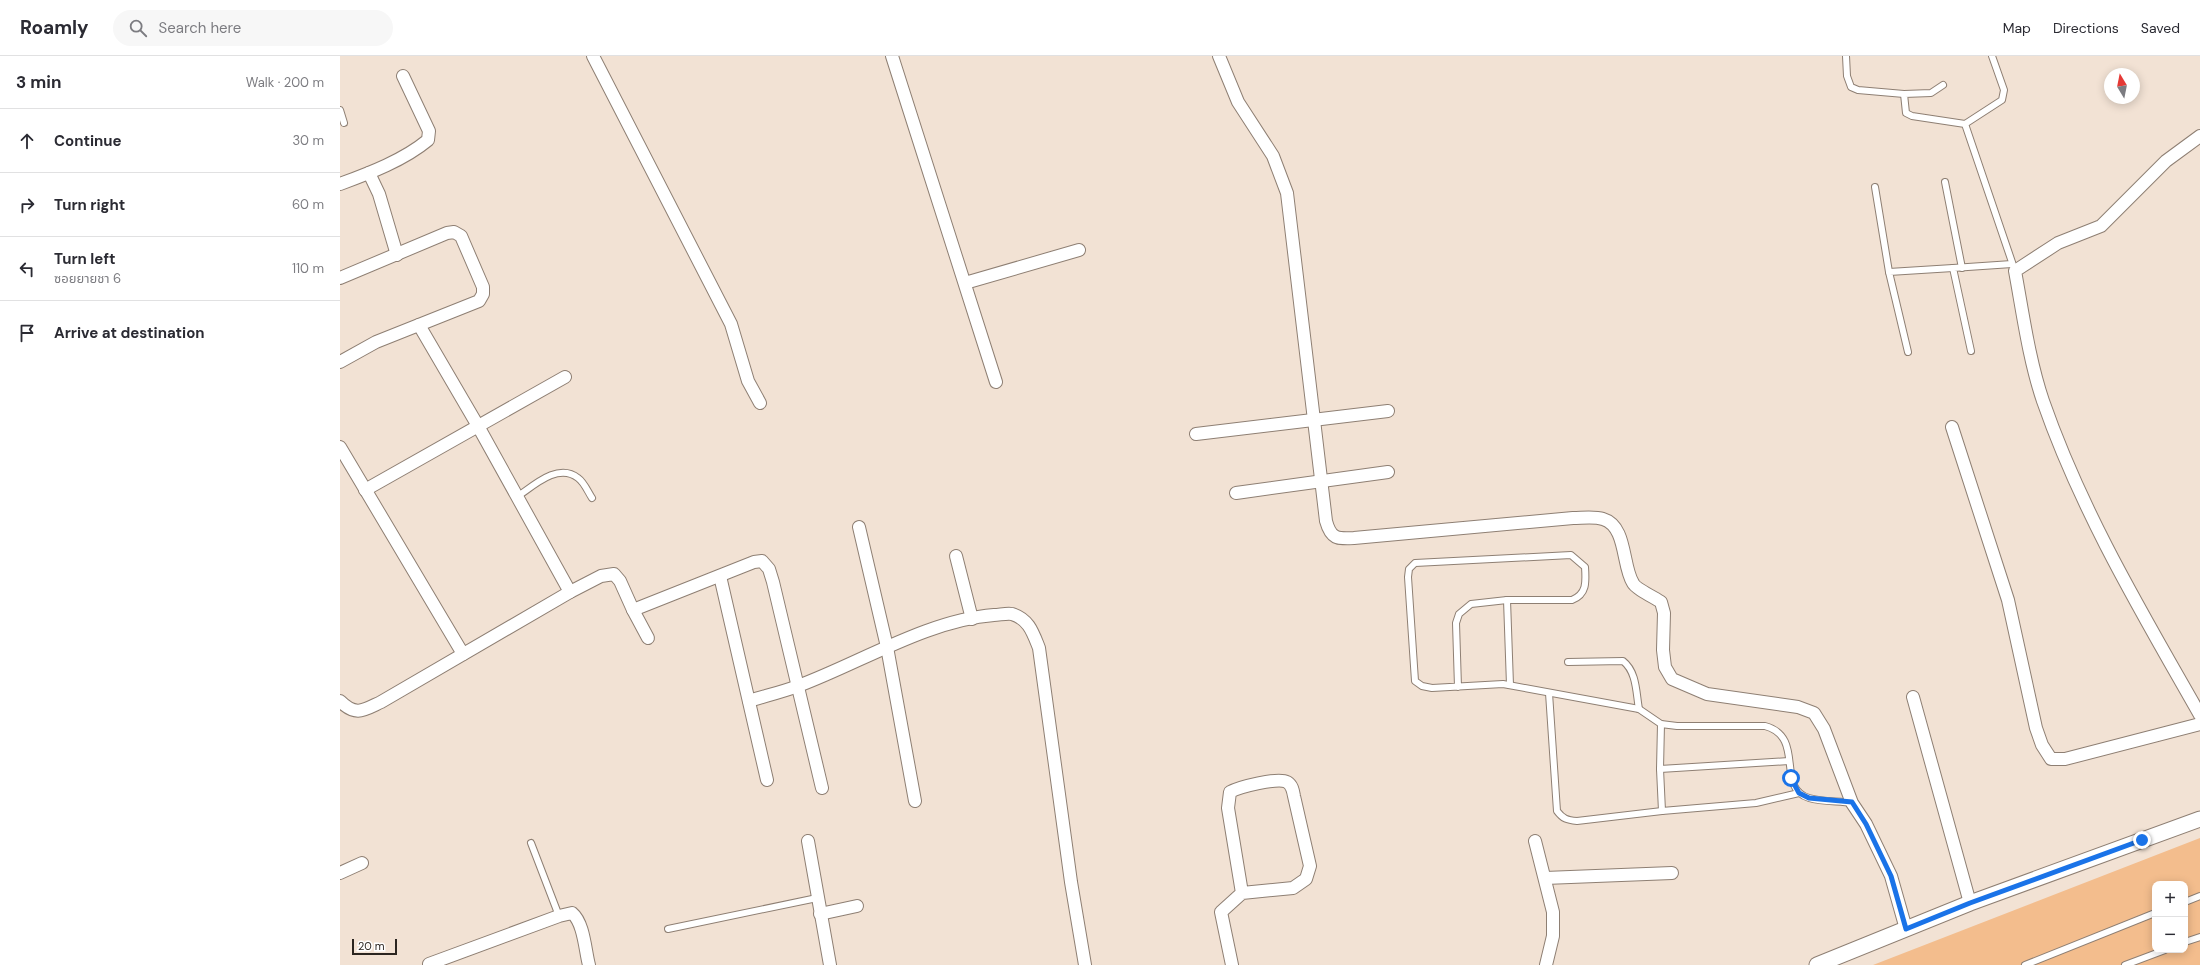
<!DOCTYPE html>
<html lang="en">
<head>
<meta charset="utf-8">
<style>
	body { margin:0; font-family:"DM Sans","Noto Sans Thai",sans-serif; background:#f7f7f7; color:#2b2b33 }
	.controls { position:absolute; right:12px; bottom:12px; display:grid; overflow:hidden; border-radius:8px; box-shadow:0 2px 10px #0003 }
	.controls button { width:36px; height:36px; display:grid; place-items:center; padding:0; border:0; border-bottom:1px solid #e1e1e2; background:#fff; color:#2b2b33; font:20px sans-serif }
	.compass { position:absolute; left:1764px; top:12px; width:36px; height:36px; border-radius:50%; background:#fff; box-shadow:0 2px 10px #0003; rotate:350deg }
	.scale { position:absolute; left:12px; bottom:10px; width:45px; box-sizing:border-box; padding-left:4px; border:2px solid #2b2520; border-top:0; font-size:11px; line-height:14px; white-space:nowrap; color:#2b2520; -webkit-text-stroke:3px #fff; paint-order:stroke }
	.stop { position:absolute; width:12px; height:12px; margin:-9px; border:3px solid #1a73e8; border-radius:50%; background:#fff }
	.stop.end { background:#1a73e8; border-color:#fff; box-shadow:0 1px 4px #0008 }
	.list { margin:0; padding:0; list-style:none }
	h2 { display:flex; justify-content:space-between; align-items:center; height:52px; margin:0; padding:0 16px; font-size:17px }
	h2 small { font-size:13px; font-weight:400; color:#7c7c81 }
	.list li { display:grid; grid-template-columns:26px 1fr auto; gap:12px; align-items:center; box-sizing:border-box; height:64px; padding:0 16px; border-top:1px solid #e1e1e2 }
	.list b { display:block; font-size:15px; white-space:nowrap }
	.list p { margin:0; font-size:13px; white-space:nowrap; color:#7c7c81 }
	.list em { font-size:13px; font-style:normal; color:#7c7c81 }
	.icon { flex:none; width:22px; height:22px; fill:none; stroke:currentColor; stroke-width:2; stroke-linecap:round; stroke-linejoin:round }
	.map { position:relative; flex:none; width:1860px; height:909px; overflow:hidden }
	header { display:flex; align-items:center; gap:24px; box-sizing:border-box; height:56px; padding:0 20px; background:#fff; border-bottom:1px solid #e1e1e2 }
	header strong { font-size:19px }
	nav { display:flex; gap:22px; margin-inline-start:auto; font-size:14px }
	.search { width:280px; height:36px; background:#f7f7f7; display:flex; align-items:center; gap:10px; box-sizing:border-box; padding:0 14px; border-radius:22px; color:#7c7c81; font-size:15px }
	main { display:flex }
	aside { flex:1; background:#fff }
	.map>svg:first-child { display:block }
	.green { fill:#f3bd8d; fill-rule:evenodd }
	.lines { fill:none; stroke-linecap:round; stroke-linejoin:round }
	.service-casing { stroke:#8e7f73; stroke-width:8 }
	.minor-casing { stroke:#8e7f73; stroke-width:14 }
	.tertiary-casing { stroke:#8e7f73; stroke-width:17 }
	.service { stroke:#fff; stroke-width:6 }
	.minor { stroke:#fff; stroke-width:12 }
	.tertiary { stroke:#fff; stroke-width:15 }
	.route { stroke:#1a73e8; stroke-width:5 }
</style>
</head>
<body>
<header>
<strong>Roamly</strong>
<div class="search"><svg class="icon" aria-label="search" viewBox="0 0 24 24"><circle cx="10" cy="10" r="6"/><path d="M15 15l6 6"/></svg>Search here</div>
<nav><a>Map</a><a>Directions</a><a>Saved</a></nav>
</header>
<main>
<aside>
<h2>3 min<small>Walk · 200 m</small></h2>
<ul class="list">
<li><svg class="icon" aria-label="ahead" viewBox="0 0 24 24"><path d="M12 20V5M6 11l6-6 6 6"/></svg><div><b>Continue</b></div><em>30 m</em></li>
<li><svg class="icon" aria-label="right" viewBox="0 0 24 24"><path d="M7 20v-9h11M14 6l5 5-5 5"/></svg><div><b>Turn right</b></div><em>60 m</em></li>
<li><svg class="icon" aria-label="left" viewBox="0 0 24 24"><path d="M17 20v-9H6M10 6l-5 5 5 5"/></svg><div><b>Turn left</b><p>ซอยยายชา 6</p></div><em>110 m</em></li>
<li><svg class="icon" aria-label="arrive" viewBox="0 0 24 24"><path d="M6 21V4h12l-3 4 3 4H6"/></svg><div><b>Arrive at destination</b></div></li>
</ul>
</aside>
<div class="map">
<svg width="1860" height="909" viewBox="0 0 1860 909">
	<rect width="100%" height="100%" fill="#f2e2d4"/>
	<path class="green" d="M1860 782V909H1533ZM1815 828H1845V894H1815Z"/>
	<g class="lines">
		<defs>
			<g id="service">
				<polyline points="1506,0 1507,20 1511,31 1518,34 1564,38"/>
				<polyline points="1603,29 1591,37 1564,38 1566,57 1572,60 1625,68 1675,215"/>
				<polyline points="0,54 4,67"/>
				<polyline points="1625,68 1662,44 1664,34 1652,0"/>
				<polyline points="1605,126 1622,212"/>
				<polyline points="1535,131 1549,216"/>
				<polyline points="1631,295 1613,212 1672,208"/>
				<polyline points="1568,296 1549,216 1613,212"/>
				<path d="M177 441C193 430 218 406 238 422 244 426 248 436 252 442"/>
				<polyline points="1167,544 1170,629"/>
				<path d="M1228 606 1283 605C1297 616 1296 637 1299 653"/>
				<path d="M1118 631 1116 567 1119 558 1131 548 1167 544H1232C1247 538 1246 526 1245 511L1231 499 1075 507 1069 513 1068 521 1075 625 1082 630 1092 632 1163 628 1299 653 1321 668 1337 670H1425C1466 681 1435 732 1469 742 1482 746 1498 745 1512 747"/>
				<path d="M1209 637 1217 755C1223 763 1227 764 1237 765L1322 755"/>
				<polyline points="1321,668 1320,713 1322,755 1416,747 1459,737"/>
				<polyline points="1320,713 1449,705"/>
				<polyline points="191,787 219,860"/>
				<polyline points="1845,846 1860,840"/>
				<polyline points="328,873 477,842"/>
				<polyline points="1845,886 1860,881"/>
				<polyline points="1685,909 1815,857"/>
				<polyline points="1785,909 1825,894"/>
			</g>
			<g id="minor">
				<polyline points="253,0 391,268 408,325 420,347"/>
				<polyline points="552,0 656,326"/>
				<path d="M879 0 898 46 933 100 947 137 986 465C991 483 997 483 1014 482L1233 462C1242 462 1254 460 1263 463 1287 470 1282 510 1293 527 1295 532 1315 542 1321 546L1324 557 1323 594 1325 611 1332 623 1367 638 1458 651 1474 657 1484 673 1512 747 1526 768 1551 820 1566 873"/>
				<path d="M1860 80 1826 105 1761 170 1718 187 1675 215C1683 258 1689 304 1703 345 1742 457 1802 557 1860 659"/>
				<polyline points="29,117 39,138 57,199"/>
				<path d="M0 128C30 117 64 104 88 84L89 75 63 20"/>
				<polyline points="0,222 107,177 114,176 121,180 143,231 143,238 139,245 36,286 0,306"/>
				<polyline points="625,227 739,194"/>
				<polyline points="79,269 138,370 230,536"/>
				<polyline points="1612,371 1668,544 1696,672 1702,689 1711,703 1725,703 1860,668"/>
				<polyline points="856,378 1048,355"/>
				<polyline points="0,391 123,598"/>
				<polyline points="25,434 225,321"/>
				<polyline points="896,437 1048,416"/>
				<polyline points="519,471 547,591 575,745"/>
				<polyline points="616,500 632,563"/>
				<polyline points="380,520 427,724"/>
				<polyline points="293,554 308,582"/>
				<polyline points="1573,641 1630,847"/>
				<path d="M0 645C16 661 24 654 41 646L230 536 261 520 274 518 280 525 293 554 414 506 422 505 429 513 433 526 482 732"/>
				<path d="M409 645C425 640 442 636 458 630 520 607 588 564 654 559 659 559 667 557 672 558 689 563 693 577 699 592L731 826 745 909"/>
				<polyline points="468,785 490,909"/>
				<polyline points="1195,785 1213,856 1213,880 1206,909"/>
				<polyline points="0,817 22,807"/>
				<polyline points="1205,822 1332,817"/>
				<polyline points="480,858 517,850"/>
				<path d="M89 908 219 860 232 857C244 867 245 894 249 909"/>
				<path d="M892 909 881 856 902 837 953 832 966 823 970 810 954 740C953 734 952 729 947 726 938 721 899 731 890 736L888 752 902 837"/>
			</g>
			<polyline id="tertiary" points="1477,909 1630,847 1860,763"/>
		</defs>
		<use href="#service" class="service-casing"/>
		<use href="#minor" class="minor-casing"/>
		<use href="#tertiary" class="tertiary-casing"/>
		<use href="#service" class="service"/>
		<use href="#minor" class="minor"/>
		<use href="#tertiary" class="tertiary"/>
	</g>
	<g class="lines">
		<polyline class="route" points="1451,722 1459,737 1469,742 1512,746 1526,768 1551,820 1566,873 1630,847 1802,784"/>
	</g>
</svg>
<div class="controls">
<button>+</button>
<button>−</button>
</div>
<svg class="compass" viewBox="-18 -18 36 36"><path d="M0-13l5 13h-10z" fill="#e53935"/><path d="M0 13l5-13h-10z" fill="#7c7c81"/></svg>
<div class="scale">20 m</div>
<div class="stop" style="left:1451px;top:722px"></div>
<div class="stop end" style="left:1802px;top:784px"></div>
</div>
</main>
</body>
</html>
